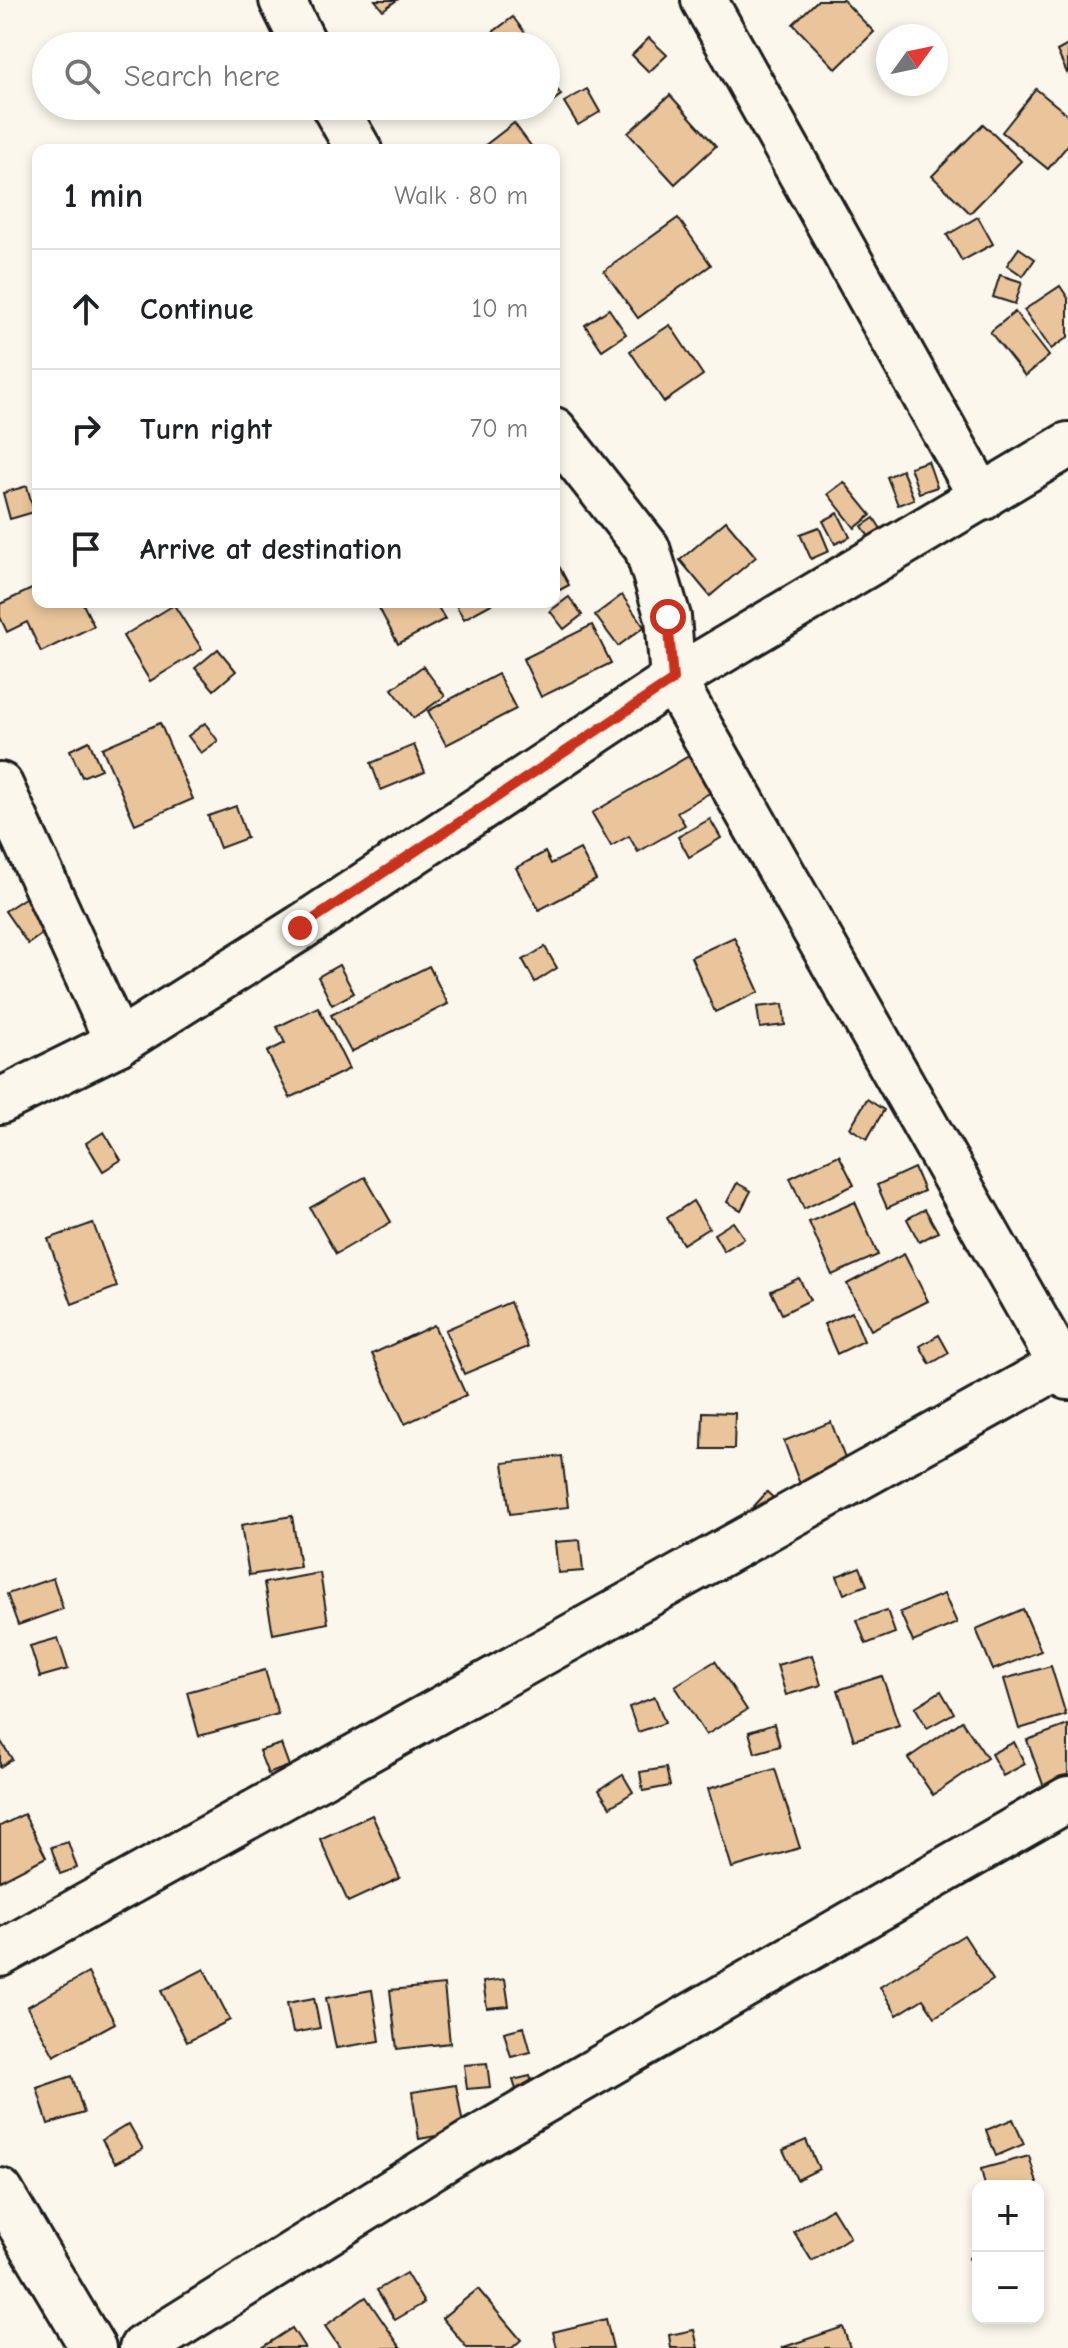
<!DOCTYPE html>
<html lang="en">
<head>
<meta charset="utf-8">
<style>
	body { margin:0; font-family:"Comic Neue",sans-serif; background:#f2f2f2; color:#202124 }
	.controls { position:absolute; right:24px; bottom:24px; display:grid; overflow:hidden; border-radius:16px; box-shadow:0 4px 12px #0003 }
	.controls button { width:72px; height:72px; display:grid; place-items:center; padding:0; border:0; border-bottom:2px solid #e0e0e0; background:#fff; color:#202124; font:40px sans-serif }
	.compass { position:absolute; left:876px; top:24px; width:72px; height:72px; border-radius:50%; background:#fff; box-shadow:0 4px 12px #0003; rotate:57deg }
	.stop { position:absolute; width:24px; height:24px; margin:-18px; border:6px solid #c8321e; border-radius:50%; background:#fff }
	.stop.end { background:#c8321e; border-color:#fff; box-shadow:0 2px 8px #0008 }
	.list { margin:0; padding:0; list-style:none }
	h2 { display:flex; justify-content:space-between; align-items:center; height:104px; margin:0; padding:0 32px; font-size:34px }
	h2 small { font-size:26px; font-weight:400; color:#757577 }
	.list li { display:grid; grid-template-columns:52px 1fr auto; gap:24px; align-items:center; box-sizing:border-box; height:120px; padding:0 32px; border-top:2px solid #e0e0e0 }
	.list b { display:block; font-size:30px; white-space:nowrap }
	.list em { font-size:26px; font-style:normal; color:#757577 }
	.icon { flex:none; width:44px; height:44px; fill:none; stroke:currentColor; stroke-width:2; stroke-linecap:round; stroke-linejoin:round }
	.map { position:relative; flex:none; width:1068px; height:2348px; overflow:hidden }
	.search { position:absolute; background:#fff; box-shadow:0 4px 12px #0003; left:32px; top:32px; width:528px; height:88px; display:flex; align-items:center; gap:20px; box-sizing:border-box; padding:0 28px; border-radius:44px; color:#757577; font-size:30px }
	.panel { position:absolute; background:#fff; box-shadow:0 4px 12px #0003; left:32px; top:144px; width:528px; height:464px; border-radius:16px }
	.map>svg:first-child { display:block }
	.building { fill:#eac59b; stroke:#1c1c1c; stroke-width:2 }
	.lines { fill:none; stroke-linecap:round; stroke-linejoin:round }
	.minor-casing { stroke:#1c1c1c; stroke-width:50 }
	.major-casing { stroke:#1c1c1c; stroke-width:50 }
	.minor { stroke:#fbf7ec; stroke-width:44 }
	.major { stroke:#fbf7ec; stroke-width:44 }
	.route { stroke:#c8321e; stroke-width:10 }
</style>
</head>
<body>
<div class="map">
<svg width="1068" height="2348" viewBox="0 0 1068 2348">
	<rect width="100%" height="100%" fill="#fbf7ec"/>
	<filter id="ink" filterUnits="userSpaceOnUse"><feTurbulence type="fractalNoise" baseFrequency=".0125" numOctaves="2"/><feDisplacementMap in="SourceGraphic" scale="16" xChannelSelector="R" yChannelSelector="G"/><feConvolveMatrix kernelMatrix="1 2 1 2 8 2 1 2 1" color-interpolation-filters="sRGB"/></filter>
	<g filter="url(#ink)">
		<g class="building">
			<polygon points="375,0 397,0 383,10"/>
			<polygon points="818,0 843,0 874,32 836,69 793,24"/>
			<polygon points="513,17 531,41 524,46 504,46 493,32"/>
			<polygon points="649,38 667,55 649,72 632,55"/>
			<polygon points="1068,45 1068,72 1067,73 1057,51"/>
			<polygon points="549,77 561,95 546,106 546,79"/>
			<polygon points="587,89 600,112 578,125 564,102"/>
			<polygon points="1036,89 1068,115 1068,145 1048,169 1002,132"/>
			<polygon points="670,95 716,146 675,184 628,133"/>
			<polygon points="514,123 534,150 479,150"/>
			<polygon points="983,124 1021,161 970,213 932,176"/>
			<polygon points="978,217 993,244 962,261 947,235"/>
			<polygon points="678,218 711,265 638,318 604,271"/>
			<polygon points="1019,248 1035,259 1023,276 1007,265"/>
			<polygon points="1000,275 1022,282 1015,304 993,297"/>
			<polygon points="1060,286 1068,298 1068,337 1051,349 1024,310"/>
			<polygon points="609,309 626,334 602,350 585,325"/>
			<polygon points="1015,312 1049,356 1025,376 990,332"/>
			<polygon points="670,325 703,375 664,402 630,351"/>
			<polygon points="928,461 937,487 919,493 910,467"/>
			<polygon points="902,470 914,499 898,505 887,477"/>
			<polygon points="844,482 871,515 855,528 828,494"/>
			<polygon points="27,486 34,512 10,519 3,493"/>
			<polygon points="838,513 850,537 835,544 823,521"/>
			<polygon points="874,518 881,529 869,537 862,526"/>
			<polygon points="726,521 756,557 710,596 680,560"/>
			<polygon points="819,527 829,551 811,559 800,534"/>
			<polygon points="554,557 569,585 554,593"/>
			<polygon points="38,586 38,602 82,602 94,626 41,652 27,622 7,632 0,617 0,604"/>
			<polygon points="622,595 644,627 618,646 595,615"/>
			<polygon points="569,597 582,615 564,629 550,611"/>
			<polygon points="390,602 435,602 445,619 398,644 379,608"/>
			<polygon points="454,602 495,602 464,619"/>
			<polygon points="174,605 202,649 150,681 123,636"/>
			<polygon points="592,625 611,663 541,697 523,659"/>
			<polygon points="218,649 236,671 214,690 195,668"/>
			<polygon points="423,666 445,696 414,718 392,689"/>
			<polygon points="498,674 516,709 446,745 428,711"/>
			<polygon points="160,723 193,799 135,824 102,748"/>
			<polygon points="205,723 218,741 201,753 188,736"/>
			<polygon points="89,741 101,769 82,777 70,750"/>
			<polygon points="414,745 425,772 381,790 371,763"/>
			<polygon points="699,750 720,787 677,812 685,825 638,852 629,836 611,846 592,813"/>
			<polygon points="236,806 247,838 220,848 208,816"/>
			<polygon points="710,819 721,838 689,857 678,837"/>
			<polygon points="580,849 596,880 539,910 516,868 545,852 551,864"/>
			<polygon points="34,892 57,923 28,944 5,911"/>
			<polygon points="734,937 759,992 715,1012 691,957"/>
			<polygon points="545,947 557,968 535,982 523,960"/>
			<polygon points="339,965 354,993 332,1005 318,977"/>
			<polygon points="429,966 448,1004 351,1052 331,1015"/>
			<polygon points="783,1004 785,1025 760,1028 757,1007"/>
			<polygon points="318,1007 349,1069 290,1098 267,1052 285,1043 277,1027"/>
			<polygon points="867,1099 884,1110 867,1139 850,1128"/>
			<polygon points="104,1132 121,1160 103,1171 86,1143"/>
			<polygon points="839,1155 854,1185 804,1209 790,1178"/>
			<polygon points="914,1168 924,1191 887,1208 877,1185"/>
			<polygon points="365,1177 391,1222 336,1254 310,1208"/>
			<polygon points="737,1183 751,1191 741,1210 727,1202"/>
			<polygon points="693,1201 709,1228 683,1244 667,1218"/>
			<polygon points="855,1202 878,1255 832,1275 809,1222"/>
			<polygon points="925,1209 938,1232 919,1242 907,1219"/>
			<polygon points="733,1222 744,1238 724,1251 714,1234"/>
			<polygon points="93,1223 117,1287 72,1304 48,1239"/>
			<polygon points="904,1254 928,1301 871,1330 847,1284"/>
			<polygon points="799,1278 810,1300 782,1314 771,1291"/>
			<polygon points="510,1302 528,1347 464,1374 445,1330"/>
			<polygon points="852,1312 864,1341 837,1354 824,1324"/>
			<polygon points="434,1325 466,1395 405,1424 372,1354"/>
			<polygon points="939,1335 949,1353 930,1364 920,1346"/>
			<polygon points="703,1412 735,1413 734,1449 702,1449"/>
			<polygon points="831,1422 852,1477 804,1495 784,1441"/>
			<polygon points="562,1456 568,1507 510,1514 503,1463"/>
			<polygon points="767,1492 779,1503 746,1515"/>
			<polygon points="292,1516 300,1567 249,1575 241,1525"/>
			<polygon points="580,1540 583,1571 558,1573 555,1542"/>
			<polygon points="860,1567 867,1585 844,1594 837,1576"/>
			<polygon points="320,1573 328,1623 273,1634 264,1583"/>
			<polygon points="53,1578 63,1609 18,1625 7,1594"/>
			<polygon points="944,1594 957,1623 913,1642 900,1612"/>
			<polygon points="1023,1609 1041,1651 993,1670 976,1629"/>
			<polygon points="887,1610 895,1633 866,1644 857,1620"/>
			<polygon points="58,1638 68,1669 40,1677 30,1646"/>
			<polygon points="812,1655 821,1685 786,1695 777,1665"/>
			<polygon points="715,1661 747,1710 706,1735 675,1686"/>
			<polygon points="1051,1666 1066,1715 1019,1729 1004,1679"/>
			<polygon points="265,1670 278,1714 199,1736 187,1692"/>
			<polygon points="882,1676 899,1725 854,1740 838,1690"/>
			<polygon points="941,1691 954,1713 927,1728 915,1707"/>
			<polygon points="655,1697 665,1723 638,1732 629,1707"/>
			<polygon points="962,1721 987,1758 933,1795 908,1758"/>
			<polygon points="774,1724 780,1746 755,1753 749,1732"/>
			<polygon points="1068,1725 1068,1782 1045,1790 1027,1740"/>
			<polygon points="0,1740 12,1759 0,1767"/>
			<polygon points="1014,1742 1025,1764 1003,1776 991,1754"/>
			<polygon points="281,1744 289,1766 268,1774 259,1751"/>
			<polygon points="666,1768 670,1786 643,1791 640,1772"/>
			<polygon points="775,1769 800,1848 732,1868 708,1789"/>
			<polygon points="623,1775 633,1792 610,1807 599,1790"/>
			<polygon points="24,1814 46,1857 0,1881 0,1826"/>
			<polygon points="372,1815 400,1878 348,1902 320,1839"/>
			<polygon points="68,1842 77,1868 60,1874 51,1847"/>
			<polygon points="964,1935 993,1980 935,2017 923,1999 897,2015 880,1987"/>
			<polygon points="204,1969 230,2020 187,2042 161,1991"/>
			<polygon points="88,1973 115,2023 54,2056 27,2007"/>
			<polygon points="505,1979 509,2006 487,2008 483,1982"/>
			<polygon points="444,1985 450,2043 397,2049 390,1990"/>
			<polygon points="372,1990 380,2041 336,2048 326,1998"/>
			<polygon points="314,1998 320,2028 293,2033 287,2003"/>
			<polygon points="524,2027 531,2052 511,2057 504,2032"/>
			<polygon points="487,2063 490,2087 467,2089 464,2065"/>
			<polygon points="72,2076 84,2113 48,2124 37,2088"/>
			<polygon points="530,2076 536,2097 520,2102 513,2080"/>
			<polygon points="456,2085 464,2131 419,2139 412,2092"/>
			<polygon points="1013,2119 1024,2144 996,2156 986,2130"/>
			<polygon points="129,2124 143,2149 115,2163 102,2140"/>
			<polygon points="806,2140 819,2169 797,2180 783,2150"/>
			<polygon points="1029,2156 1038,2186 985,2186 981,2169"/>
			<polygon points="832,2208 850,2237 812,2261 794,2232"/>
			<polygon points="978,2253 978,2273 969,2258"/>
			<polygon points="406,2273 424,2303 395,2320 377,2290"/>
			<polygon points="478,2289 521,2340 512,2348 467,2348 442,2318"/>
			<polygon points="366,2297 401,2348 340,2348 325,2326"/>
			<polygon points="606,2319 613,2348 557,2348 553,2332"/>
			<polygon points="843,2327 850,2348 781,2348"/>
			<polygon points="292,2328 305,2348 261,2348"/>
			<polygon points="694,2330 698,2348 671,2348 669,2335"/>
		</g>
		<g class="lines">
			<defs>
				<g id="minor">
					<polyline points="282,0 305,46"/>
					<polyline points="704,0 982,498"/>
					<polyline points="334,106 359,150"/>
					<polyline points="554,430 647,548 668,617 673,680 1068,1377"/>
					<polyline points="0,785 118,1043"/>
					<polyline points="0,1954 1061,1365"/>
					<polyline points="0,2191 93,2348"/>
					<polyline points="142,2348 469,2144 1068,1799"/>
				</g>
				<polyline id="major" points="0,1101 118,1043 300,928 673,680 1068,445"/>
			</defs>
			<use href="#minor" class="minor-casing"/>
			<use href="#major" class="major-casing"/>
			<use href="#minor" class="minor"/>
			<use href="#major" class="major"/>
		</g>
	</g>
	<g class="lines" filter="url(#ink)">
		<polyline class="route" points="300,928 673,680 668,617"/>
	</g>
</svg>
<div class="controls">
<button>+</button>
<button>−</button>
</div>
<svg class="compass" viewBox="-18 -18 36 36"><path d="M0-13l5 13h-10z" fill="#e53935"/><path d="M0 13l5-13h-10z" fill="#757577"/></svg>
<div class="stop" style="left:668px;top:617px"></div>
<div class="stop end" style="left:300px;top:928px"></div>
<div class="search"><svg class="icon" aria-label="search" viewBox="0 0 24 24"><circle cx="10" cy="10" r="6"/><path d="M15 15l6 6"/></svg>Search here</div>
<section class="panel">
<h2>1 min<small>Walk · 80 m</small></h2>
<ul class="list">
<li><svg class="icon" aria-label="ahead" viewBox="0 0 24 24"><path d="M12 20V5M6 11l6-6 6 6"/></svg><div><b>Continue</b></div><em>10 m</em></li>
<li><svg class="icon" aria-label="right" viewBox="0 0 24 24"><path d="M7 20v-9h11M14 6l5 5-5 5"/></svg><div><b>Turn right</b></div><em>70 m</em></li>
<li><svg class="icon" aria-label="arrive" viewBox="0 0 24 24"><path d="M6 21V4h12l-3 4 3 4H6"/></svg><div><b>Arrive at destination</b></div></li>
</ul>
</section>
</div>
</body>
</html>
